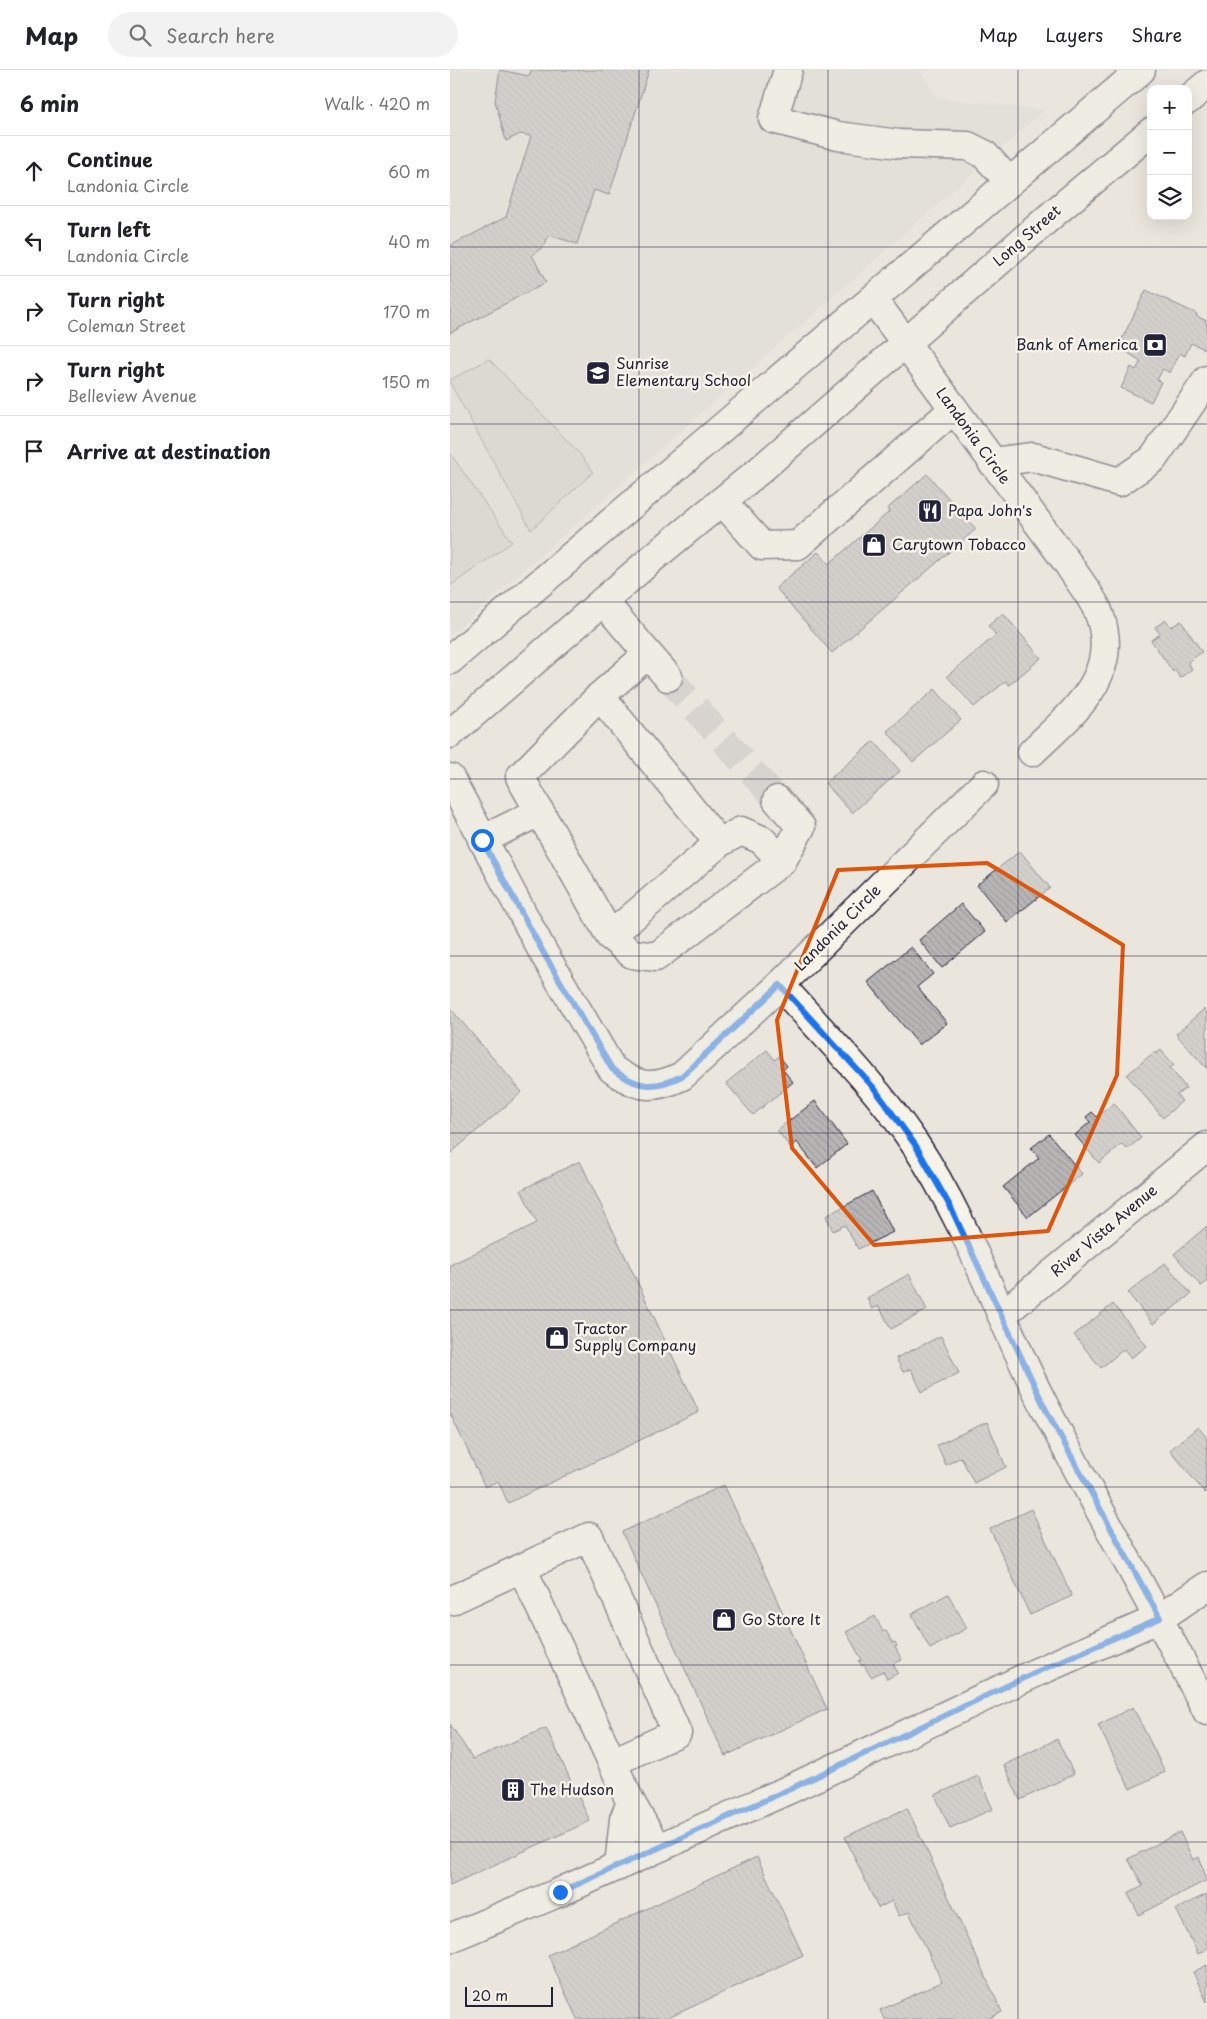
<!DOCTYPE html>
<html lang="en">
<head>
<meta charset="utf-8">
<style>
	body { margin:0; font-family:"Playpen Sans",sans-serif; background:#f2f2f2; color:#202124 }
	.controls { position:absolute; right:15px; top:15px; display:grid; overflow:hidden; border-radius:10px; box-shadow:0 5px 20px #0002 }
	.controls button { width:45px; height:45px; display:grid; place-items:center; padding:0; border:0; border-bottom:1px solid #e0e0e0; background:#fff; color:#202124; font:25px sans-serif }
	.scale { position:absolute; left:15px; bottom:12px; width:88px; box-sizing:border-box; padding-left:5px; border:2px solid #22223b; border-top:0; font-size:14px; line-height:18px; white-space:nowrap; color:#22223b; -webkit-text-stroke:4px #f7f3e8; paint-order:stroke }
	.stop { position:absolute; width:15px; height:15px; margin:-11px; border:4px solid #1a73e8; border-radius:50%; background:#fff }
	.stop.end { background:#1a73e8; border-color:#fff; box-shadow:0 1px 5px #0008 }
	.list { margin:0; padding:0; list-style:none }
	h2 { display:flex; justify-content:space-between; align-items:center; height:65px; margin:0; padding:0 20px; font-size:21px }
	h2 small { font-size:16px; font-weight:400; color:#757577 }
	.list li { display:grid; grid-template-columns:32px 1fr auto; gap:15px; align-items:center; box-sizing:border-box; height:70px; padding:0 20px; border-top:1px solid #e0e0e0 }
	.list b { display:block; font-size:19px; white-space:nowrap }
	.list p { margin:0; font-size:16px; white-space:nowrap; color:#757577 }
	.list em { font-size:16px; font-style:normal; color:#757577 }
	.icon { flex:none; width:28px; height:28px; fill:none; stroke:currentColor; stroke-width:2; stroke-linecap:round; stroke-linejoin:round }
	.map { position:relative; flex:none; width:757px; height:1949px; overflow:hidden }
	header { display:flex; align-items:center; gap:30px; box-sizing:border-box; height:70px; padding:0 25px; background:#fff; border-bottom:1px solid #e0e0e0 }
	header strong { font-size:24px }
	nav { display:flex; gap:28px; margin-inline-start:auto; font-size:18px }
	.search { width:350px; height:45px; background:#f2f2f2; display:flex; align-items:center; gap:12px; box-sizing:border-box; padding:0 18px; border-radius:28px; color:#757577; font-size:19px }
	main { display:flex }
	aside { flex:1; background:#fff }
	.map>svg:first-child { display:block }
	.built { fill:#dbd8d2 }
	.green { fill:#cdc9c6; stroke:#787680 }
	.building { fill:url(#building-back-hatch); stroke:#22223b }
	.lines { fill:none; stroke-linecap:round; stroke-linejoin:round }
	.minor-tunnel { stroke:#c2bfbd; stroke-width:28; stroke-dasharray:28 14; stroke-linecap:butt }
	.minor-casing { stroke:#22223b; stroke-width:31 }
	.highway-casing { stroke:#22223b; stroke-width:31 }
	.minor { stroke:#f7f3e8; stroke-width:28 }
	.highway { stroke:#f7f3e8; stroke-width:28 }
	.route { stroke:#1a73e8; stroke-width:6 }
	.marked { fill:none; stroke:#de560e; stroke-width:4; stroke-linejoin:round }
	.grid { fill:none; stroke:#22223b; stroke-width:1; stroke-opacity:0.55 }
	.labels { text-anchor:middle; stroke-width:5; stroke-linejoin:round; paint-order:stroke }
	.street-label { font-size:15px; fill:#22223b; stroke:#f7f3e8 }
	.poi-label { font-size:15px; fill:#22223b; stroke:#f7f3e8; text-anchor:start }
</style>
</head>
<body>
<header>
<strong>Map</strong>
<div class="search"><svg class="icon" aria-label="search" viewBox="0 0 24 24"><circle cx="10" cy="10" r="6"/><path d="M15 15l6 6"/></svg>Search here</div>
<nav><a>Map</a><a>Layers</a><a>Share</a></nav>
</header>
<main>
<aside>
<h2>6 min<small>Walk · 420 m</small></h2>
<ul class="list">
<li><svg class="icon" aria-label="ahead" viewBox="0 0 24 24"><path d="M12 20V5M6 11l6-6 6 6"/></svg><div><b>Continue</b><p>Landonia Circle</p></div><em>60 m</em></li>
<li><svg class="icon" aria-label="left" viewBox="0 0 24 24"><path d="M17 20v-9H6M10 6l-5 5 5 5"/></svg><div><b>Turn left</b><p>Landonia Circle</p></div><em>40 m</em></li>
<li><svg class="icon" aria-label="right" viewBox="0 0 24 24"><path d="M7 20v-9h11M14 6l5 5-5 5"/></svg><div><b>Turn right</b><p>Coleman Street</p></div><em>170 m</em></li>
<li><svg class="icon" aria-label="right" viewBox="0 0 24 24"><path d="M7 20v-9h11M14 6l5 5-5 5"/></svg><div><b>Turn right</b><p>Belleview Avenue</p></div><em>150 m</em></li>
<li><svg class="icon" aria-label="arrive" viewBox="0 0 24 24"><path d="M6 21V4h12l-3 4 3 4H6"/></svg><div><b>Arrive at destination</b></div></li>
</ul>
</aside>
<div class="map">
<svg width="757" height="1949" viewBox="0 0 757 1949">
	<defs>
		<pattern id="building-back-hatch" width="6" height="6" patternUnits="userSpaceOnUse" patternTransform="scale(1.25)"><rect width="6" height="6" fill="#b8b6b5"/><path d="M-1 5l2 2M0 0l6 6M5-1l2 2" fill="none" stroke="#9e9c9d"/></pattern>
	</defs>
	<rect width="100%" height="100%" fill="#eae6de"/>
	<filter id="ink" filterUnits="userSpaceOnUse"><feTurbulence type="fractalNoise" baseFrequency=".02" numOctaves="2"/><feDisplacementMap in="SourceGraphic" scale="10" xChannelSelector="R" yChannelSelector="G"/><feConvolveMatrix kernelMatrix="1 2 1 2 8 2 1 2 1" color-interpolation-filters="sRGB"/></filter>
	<g filter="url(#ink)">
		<polygon class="built" points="0,0 469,0 488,28 594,40 0,565"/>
		<g class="green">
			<polygon points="39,289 129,383 143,402 81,460 0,313 0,310"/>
			<polygon points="0,383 62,472 0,516"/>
		</g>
		<g class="building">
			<polygon points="50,0 79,6 81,0 199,0 159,125 144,120 127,174 99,165 94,176 82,185 96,212 0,263 0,176 56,147 81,66 70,64 56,71 45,31"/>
			<polygon points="696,220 747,244 746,246 757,251 757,280 741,273 735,286 729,283 720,303 713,299 707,310 711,312 701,332 671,318 681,297 686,300 691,291 668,277"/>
			<polygon points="477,404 526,459 382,583 326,518 368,482 379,494 439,442 437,439"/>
			<polygon points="553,543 591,588 559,615 556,611 524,637 497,606 546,565 538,556"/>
			<polygon points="716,550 721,557 731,551 752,582 738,592 742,599 730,608 725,600 723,602 701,570 710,564 705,557"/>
			<polygon points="485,619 511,650 463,692 437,661"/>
			<polygon points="424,671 450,701 402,743 375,713"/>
			<polygon points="570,781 600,818 557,852 527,815"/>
			<polygon points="511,834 535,862 492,898 469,870"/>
			<polygon points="461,877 483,904 467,917 497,953 469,975 418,912"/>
			<polygon points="0,938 72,1022 0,1084"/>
			<polygon points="754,939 757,943 757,999 726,964"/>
			<polygon points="317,980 325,990 329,986 337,996 333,1000 343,1012 303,1045 276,1013"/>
			<polygon points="711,980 724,995 720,998 736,1018 727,1025 732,1031 713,1048 677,1005 704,982 706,984"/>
			<polygon points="365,1031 397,1074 367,1098 347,1072 340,1077 327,1060"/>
			<polygon points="664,1033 691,1068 677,1079 672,1074 649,1093 625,1065 640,1052 636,1047 642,1042 647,1047"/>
			<polygon points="599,1064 632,1104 578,1147 553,1117 589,1088 581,1078"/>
			<polygon points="130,1091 249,1342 58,1433 48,1411 35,1417 0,1343 0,1195 87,1153 71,1120"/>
			<polygon points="422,1121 443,1162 408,1179 395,1155 383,1161 376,1146"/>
			<polygon points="757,1156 757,1212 751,1216 724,1184"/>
			<polygon points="715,1193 741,1224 703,1254 678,1223"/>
			<polygon points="459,1204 477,1240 441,1259 429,1236 422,1239 417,1228"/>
			<polygon points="663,1234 697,1276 681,1288 674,1279 651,1298 624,1265"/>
			<polygon points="491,1266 509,1303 472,1322 461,1299 453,1302 446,1288"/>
			<polygon points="537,1352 556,1397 524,1413 511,1387 496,1395 487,1375"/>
			<polygon points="748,1357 757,1368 755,1423 720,1380"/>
			<polygon points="274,1415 377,1639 275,1686 172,1462"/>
			<polygon points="581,1439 622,1526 580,1545 540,1459"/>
			<polygon points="498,1524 517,1558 480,1579 462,1544"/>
			<polygon points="425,1546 433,1562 436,1561 443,1573 445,1572 447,1576 445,1577 452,1590 443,1594 448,1603 437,1609 433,1601 421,1607 414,1595 412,1596 409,1591 412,1590 396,1562"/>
			<polygon points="683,1637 715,1702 680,1719 648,1655"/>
			<polygon points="0,1654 23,1689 96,1658 140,1751 0,1815"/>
			<polygon points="607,1669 624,1704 570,1730 554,1695"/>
			<polygon points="528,1706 543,1739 500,1758 485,1725"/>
			<polygon points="457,1738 552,1942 537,1949 434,1949 430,1940 492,1912 459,1842 449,1846 442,1831 428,1838 395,1767"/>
			<polygon points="730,1762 743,1790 749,1787 757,1810 689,1845 678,1824 693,1816 678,1789"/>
			<polygon points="307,1787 353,1885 216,1949 127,1949 98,1885"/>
			<polygon points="757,1824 757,1879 748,1884 726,1839"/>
			<polygon points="757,1895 757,1932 743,1902"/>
		</g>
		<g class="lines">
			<polyline class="minor-tunnel" points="218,607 327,730"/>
			<defs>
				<g id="minor">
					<polyline points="338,0 323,49 388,66 449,74 518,76 534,84 559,111"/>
					<path d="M423 229 619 495C628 510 641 525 648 541 674 605 622 643 582 682"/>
					<polyline points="542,392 583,387 669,412 703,389 757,310"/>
					<polyline points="272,431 312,476 348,475 504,339"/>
					<polyline points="198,584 218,607"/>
					<polyline points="150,626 198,584 153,531"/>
					<path d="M0 708 93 882 162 999C188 1018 203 1020 232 1006L330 915 534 714"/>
					<polyline points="32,770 89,742"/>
					<polyline points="269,773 150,626 70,707 160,866 182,884 206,887 332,791 351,757 327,730"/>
					<polyline points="160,866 269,773 291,761 312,770 332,791"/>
					<path d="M330 915C377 967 426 1016 465 1074 520 1156 551 1254 597 1341 649 1442 706 1540 757 1641"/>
					<polyline points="552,1245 757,1076"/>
					<polyline points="72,1498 181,1733 207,1778"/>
					<polyline points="0,1531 139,1467 227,1663 163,1692"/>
					<polyline points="169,1796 174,1749 181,1733"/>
					<polyline points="0,1868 110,1822 340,1719 585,1603 710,1548 757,1516"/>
				</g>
				<g id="highway">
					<polyline points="738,30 757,14"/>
					<polyline points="0,590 691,0"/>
					<polyline points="0,664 204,487 310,400 603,144 701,62"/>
				</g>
			</defs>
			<use href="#minor" class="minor-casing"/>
			<use href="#highway" class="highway-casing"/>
			<use href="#minor" class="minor"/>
			<use href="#highway" class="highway"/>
		</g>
	</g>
	<g class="lines" filter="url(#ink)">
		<path class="route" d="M32 770 93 882 162 999C188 1018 203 1020 232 1006L330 915 424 1018 466 1076 501 1138 596 1340 710 1548 584 1603 340 1719 110 1822"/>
	</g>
	<path d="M0 0H757V1949H0ZM537 793 673 875 667 1005 598 1161 424 1175 342 1078 327 950 388 800Z" fill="#eae6de" fill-opacity=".55" fill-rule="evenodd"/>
	<path class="marked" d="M537 793 673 875 667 1005 598 1161 424 1175 342 1078 327 950 388 800Z"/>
	<path class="grid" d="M189 0V1949M378 0V1949M568 0V1949M0 177H757M0 354H757M0 532H757M0 709H757M0 886H757M0 1063H757M0 1240H757M0 1417H757M0 1595H757M0 1772H757"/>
	<defs>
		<symbol id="bank-square" viewBox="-11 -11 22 22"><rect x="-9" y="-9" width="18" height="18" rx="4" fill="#22223b" stroke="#f7f3e8"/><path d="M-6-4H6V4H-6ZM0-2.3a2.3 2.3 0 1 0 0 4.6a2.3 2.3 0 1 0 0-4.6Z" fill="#fff"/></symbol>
		<symbol id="school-square" viewBox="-11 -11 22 22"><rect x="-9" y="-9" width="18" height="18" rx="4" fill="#22223b" stroke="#f7f3e8"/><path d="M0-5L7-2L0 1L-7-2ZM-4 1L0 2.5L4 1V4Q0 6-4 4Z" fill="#fff"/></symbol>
		<symbol id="restaurant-square" viewBox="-11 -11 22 22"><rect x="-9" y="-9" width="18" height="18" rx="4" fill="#22223b" stroke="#f7f3e8"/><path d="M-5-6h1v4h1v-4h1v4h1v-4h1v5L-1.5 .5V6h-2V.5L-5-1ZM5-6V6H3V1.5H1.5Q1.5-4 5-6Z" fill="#fff"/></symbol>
		<symbol id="shop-square" viewBox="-11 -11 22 22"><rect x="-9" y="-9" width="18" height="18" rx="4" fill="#22223b" stroke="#f7f3e8"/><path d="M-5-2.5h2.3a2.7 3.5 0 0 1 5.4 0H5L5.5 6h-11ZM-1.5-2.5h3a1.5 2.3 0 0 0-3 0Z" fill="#fff"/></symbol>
		<symbol id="building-square" viewBox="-11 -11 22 22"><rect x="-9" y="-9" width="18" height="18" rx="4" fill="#22223b" stroke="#f7f3e8"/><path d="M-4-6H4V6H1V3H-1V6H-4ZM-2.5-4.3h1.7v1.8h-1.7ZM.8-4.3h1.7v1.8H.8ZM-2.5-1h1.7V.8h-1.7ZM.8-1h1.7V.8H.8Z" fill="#fff"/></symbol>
	</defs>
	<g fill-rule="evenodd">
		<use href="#bank-square" x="691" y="261" width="28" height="28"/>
		<use href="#school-square" x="134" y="289" width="28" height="28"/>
		<use href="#restaurant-square" x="466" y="427" width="28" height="28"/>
		<use href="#shop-square" x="410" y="461" width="28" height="28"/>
		<use href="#shop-square" x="93" y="1254" width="28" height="28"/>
		<use href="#shop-square" x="260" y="1536" width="28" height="28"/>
		<use href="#building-square" x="49" y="1706" width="28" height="28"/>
	</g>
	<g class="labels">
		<g class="street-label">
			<text transform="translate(577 166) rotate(-41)" y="5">Long Street</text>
			<text transform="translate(523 366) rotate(54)" y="5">Landonia Circle</text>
			<text transform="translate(388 858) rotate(-45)" y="5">Landonia Circle</text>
			<text transform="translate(654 1161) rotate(-40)" y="5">River Vista Avenue</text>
		</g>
		<g class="poi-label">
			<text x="688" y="280" text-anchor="end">Bank of America</text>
			<text x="166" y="299">Sunrise<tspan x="166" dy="17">Elementary School</tspan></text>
			<text x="498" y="446">Papa John's</text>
			<text x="442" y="480">Carytown Tobacco</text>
			<text x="124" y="1264">Tractor<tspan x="124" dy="17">Supply Company</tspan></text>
			<text x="292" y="1555">Go Store It</text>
			<text x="80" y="1725">The Hudson</text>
		</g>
	</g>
</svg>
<div class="controls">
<button>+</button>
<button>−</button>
<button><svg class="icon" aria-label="layers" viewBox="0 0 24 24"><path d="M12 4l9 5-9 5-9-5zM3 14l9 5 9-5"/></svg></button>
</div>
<div class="scale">20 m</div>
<div class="stop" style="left:32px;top:770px"></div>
<div class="stop end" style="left:110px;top:1822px"></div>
</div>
</main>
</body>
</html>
